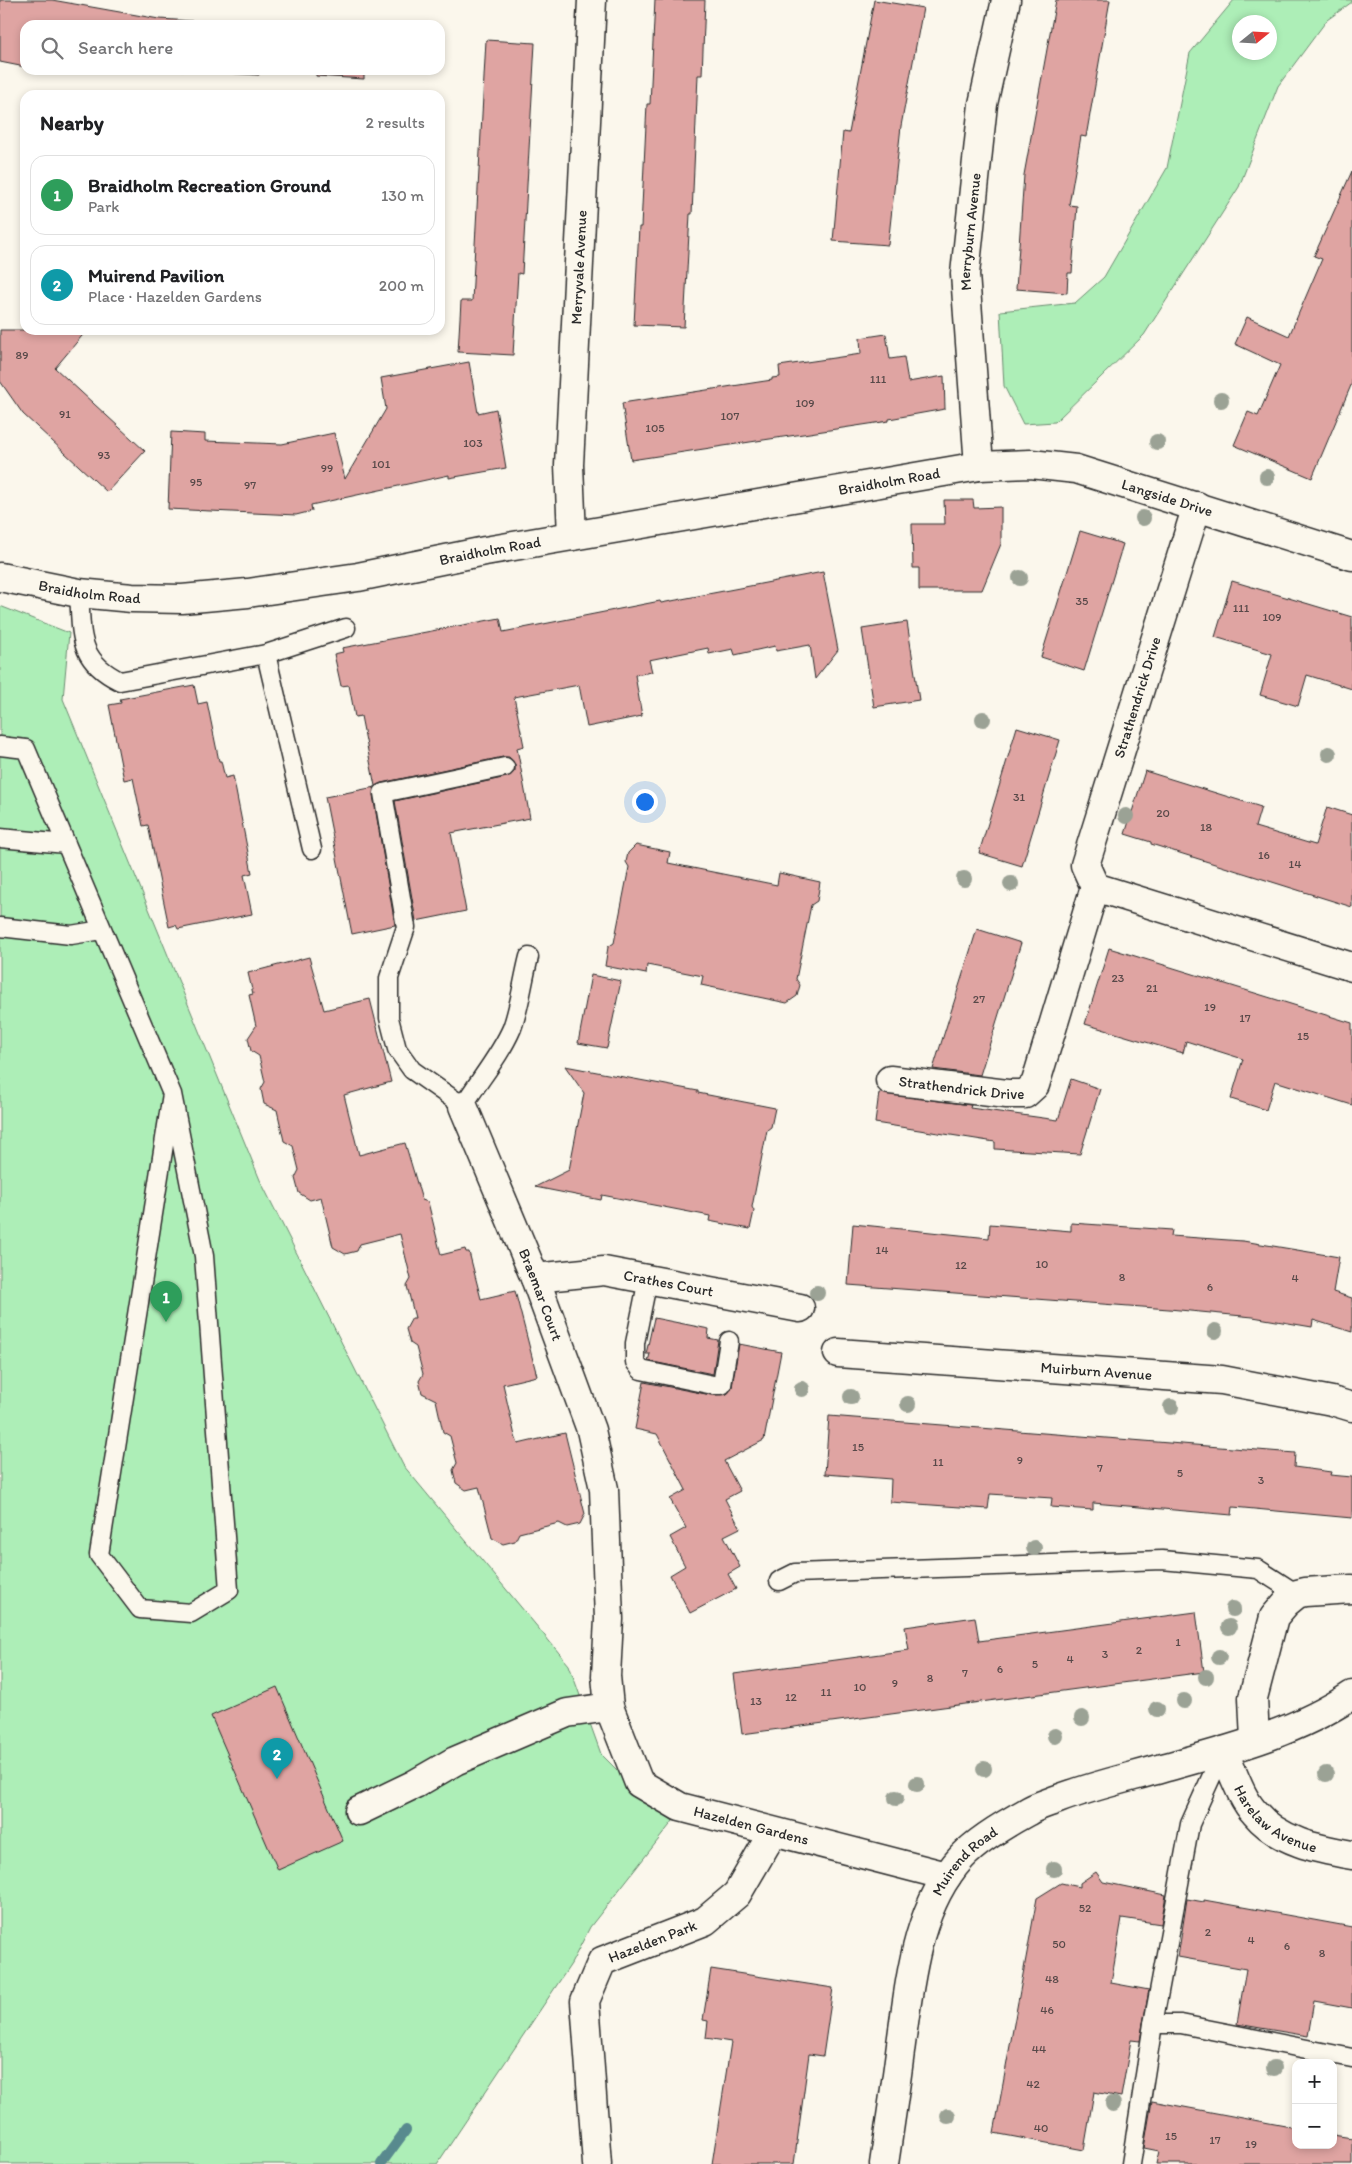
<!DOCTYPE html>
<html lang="en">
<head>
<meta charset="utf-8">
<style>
	body { margin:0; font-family:Itim,sans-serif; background:#f6f6f6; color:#202124 }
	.controls { position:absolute; right:15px; bottom:15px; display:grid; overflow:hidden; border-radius:10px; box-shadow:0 2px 8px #0003 }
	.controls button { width:45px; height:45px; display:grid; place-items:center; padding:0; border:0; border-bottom:1px solid #e0e0e0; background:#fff; color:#202124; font:25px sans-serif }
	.compass { position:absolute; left:1232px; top:15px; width:45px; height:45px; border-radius:50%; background:#fff; box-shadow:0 2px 8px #0003; rotate:72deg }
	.you { position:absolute; left:644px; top:801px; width:18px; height:18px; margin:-12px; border:4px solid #fff; border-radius:50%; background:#1a73e8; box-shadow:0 0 0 8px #1a73e833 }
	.badge { display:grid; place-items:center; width:32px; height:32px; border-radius:50%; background:#d93025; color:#fff; font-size:16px; font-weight:700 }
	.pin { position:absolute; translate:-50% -41px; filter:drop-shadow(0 1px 2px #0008) }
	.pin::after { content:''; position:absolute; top:26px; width:18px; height:15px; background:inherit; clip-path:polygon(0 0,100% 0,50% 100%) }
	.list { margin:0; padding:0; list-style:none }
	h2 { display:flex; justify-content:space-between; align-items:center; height:65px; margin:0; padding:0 20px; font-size:21px }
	h2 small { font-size:16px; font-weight:400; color:#757577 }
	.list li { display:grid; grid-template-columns:32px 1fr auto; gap:15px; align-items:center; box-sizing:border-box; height:80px; margin:0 10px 10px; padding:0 10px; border:1px solid #e0e0e0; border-radius:15px }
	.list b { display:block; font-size:19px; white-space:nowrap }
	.list p { margin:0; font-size:16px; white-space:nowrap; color:#757577 }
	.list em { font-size:16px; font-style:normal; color:#757577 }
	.icon { flex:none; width:28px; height:28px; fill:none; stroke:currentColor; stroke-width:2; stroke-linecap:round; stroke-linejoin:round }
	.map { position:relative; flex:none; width:1352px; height:2164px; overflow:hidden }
	.search { position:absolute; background:#fff; box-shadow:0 2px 8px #0003; left:20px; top:20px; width:425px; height:55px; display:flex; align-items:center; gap:12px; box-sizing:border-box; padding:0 18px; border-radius:15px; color:#757577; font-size:19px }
	.panel { position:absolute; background:#fff; box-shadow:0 2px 8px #0003; left:20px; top:90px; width:425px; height:245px; border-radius:15px }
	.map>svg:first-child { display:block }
	.green { fill:#adeeb7; stroke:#6c8c71; fill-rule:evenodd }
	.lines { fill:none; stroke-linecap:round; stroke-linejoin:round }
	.stream { stroke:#598a8e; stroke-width:10 }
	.building { fill:#dfa4a2; stroke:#2b2b2b }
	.lane-casing { stroke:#2b2b2b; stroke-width:21 }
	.street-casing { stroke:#2b2b2b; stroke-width:31 }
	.secondary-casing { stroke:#2b2b2b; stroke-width:31 }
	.lane { stroke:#fbf7ec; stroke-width:18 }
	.street { stroke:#fbf7ec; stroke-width:28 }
	.secondary { stroke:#fbf7ec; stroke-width:28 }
	.tree { fill:#9ba295 }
	.labels { text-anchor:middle; stroke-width:4; stroke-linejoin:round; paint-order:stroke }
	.number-label { font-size:12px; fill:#584949 }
	.street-label { font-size:15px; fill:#2b2b2b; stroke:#fbf7ec }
</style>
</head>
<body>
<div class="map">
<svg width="1352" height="2164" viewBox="0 0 1352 2164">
	<rect width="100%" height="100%" fill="#fbf7ec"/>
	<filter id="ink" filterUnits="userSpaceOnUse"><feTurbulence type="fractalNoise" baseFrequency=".02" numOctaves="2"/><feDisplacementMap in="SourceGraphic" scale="10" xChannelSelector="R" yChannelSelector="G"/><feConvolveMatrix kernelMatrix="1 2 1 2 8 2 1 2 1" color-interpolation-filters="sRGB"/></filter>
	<g filter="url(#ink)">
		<g class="green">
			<path d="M1234 0H1352V2L1327 20 1278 86 1239 187 1144 335 1055 422 1023 424 1004 386 1000 311 1075 303 1104 277 1167 168 1190 53ZM1270 22V52H1240V22Z"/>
			<polygon points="0,606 69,633 63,699 260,1180 403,1465 569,1665 601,1754 632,1785 673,1821 590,1927 571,1964 437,2164 0,2164"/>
		</g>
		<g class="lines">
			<polyline class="stream" points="381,2164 406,2130"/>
		</g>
		<g class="building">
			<polygon points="0,0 52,0 159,19 259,25 25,25 25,67 0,62"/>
			<polygon points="655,0 705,0 702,75 698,75 692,214 690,214 684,327 634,325 639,227 641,227 647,104 650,104"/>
			<polygon points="874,0 923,8 901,126 888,245 833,241 843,132 849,133"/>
			<polygon points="1056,0 1110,0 1086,137 1081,136 1069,205 1077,206 1072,273 1068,273 1067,293 1016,289 1024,175"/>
			<polygon points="486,40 535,43 522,274 518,273 513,355 458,352 461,301 472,301"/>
			<polygon points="173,70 259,70 259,75"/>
			<polygon points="316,70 364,70 364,79 316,76"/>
			<polygon points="1352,171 1352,383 1312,478 1234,445 1248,412 1258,416 1280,365 1235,344 1247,317 1289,336 1322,259 1314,256"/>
			<polygon points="0,330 87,330 55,368 145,451 107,492 23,414 0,381"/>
			<polygon points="886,334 890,359 904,357 908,382 944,376 945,409 889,419 889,421 631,460 622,403 772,380 772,378 780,377 779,366 861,354 860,338"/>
			<polygon points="469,362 478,413 496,409 506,468 449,478 449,475 311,505 312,511 296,515 168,509 171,432 205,434 205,441 282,444 334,433 345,479 386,409 381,378"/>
			<polygon points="944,500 973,500 974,508 1001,507 1001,544 982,590 919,590 919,568 913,568 912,524 945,524"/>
			<polygon points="1080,531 1123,544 1084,671 1041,657"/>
			<polygon points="823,572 838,650 815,679 810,645 776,651 775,646 735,655 733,649 709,654 708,648 649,660 652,672 635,675 642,716 587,727 579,685 514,697 524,746 517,748 530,818 451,833 466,911 416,921 395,801 507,777 515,771 515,764 509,757 503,757 381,783 375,786 361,716 355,717 349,685 341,686 334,654 343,652 342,648 500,618 503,632 660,601 661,603"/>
			<polygon points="1232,581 1352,617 1352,689 1307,675 1298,706 1260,695 1272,654 1215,637"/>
			<polygon points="907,622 919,700 874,707 862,629"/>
			<polygon points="194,685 198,704 207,702 219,761 221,761 225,778 233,776 252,873 244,875 252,914 178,929 176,925 169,927 148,825 143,826 133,778 124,780 109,705 121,703 120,699"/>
			<polygon points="1017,727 1060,740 1022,866 979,853"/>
			<polygon points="1145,771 1261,807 1255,827 1315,845 1327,807 1352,815 1352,907 1151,844 1151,842 1125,834"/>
			<polygon points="375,787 373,795 395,925 352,934 325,797"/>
			<polygon points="636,845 670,852 668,863 777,885 779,873 820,882 817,901 811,905 796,979 800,985 797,996 787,1003 701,985 703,976 647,965 646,974 605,966 608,947 614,943 629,867 626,862 628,853"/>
			<polygon points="977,929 1021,943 980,1075 933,1069"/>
			<polygon points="1109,948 1352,1023 1352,1105 1275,1081 1266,1110 1231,1099 1243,1059 1186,1041 1183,1053 1085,1024"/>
			<polygon points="309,957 324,1010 370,999 391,1082 344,1095 359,1155 405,1143 422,1200 428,1202 441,1255 465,1249 466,1252 469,1252 481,1299 515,1291 537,1376 503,1384 515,1436 518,1444 565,1433 585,1514 580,1524 567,1527 559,1523 519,1533 515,1541 503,1544 492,1538 479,1487 466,1490 456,1483 453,1470 457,1463 450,1436 443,1432 436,1400 422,1393 419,1381 423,1374 416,1347 410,1343 406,1329 412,1318 415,1318 407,1286 411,1279 400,1234 360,1244 357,1251 345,1254 333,1247 321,1197 310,1200 299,1193 295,1178 299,1170 293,1146 284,1141 277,1110 264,1104 261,1089 265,1082 259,1056 251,1051 248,1038 256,1026 249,995 253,994 248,973"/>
			<polygon points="591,975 621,981 607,1048 578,1043"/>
			<polygon points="565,1066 698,1091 698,1093 775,1108 771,1127 767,1130 752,1207 754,1211 750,1229 709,1221 710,1216 602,1195 601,1200 535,1187 569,1170 584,1093"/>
			<polygon points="1071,1079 1100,1089 1080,1154 995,1149 995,1142 875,1123 879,1093 971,1105 970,1108 1058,1120"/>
			<polygon points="1071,1223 1172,1230 1171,1236 1243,1241 1339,1257 1333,1292 1352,1298 1352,1332 1313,1320 1312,1327 1253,1317 1169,1309 848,1285 853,1224 989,1238 990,1224 1071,1231"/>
			<polygon points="654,1318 709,1329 708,1338 718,1340 713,1374 648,1361 650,1354 646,1354"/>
			<polygon points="739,1344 781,1352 764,1440 724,1461 740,1491 725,1499 740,1528 724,1536 740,1567 728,1574 736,1589 690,1613 670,1575 685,1566 670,1537 686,1528 670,1499 686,1490 657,1434 635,1429 644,1382 711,1395 727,1394 732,1387"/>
			<polygon points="829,1416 1295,1453 1294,1467 1331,1472 1330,1475 1352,1477 1352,1518 1233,1507 1232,1515 1093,1503 1093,1510 1051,1507 1052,1498 990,1494 988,1509 890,1502 891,1479 825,1474"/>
			<polygon points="1196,1612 1204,1672 742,1734 734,1674 909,1650 905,1627 975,1617 979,1641"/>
			<polygon points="277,1687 343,1841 278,1870 211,1716"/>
			<polygon points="1096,1872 1103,1882 1166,1895 1161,1924 1122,1918 1111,1983 1149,1990 1140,2041 1131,2040 1121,2097 1094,2092 1084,2150 994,2133 1037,1898 1061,1883 1080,1887 1080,1883"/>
			<polygon points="1187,1899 1204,1902 1204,1900 1352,1927 1352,2008 1314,2001 1308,2036 1237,2024 1246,1969 1178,1957"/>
			<polygon points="711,1969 833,1988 823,2056 809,2054 794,2164 712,2164 731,2042 706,2038 708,2021 703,2020"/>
			<polygon points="1152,2101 1296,2128 1296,2145 1333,2145 1333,2135 1352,2138 1352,2164 1156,2164 1159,2151 1144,2148"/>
		</g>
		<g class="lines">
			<defs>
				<g id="lane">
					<path d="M79 593C82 634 77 660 120 681L266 654 346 628"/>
					<polyline points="266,654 312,849"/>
					<polyline points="0,746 26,749 172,1094 204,1256 229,1590 191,1613 140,1609 99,1555 172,1094"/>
					<path d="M505 767 383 793 406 927 389 978V1018L397 1049 412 1070 463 1106C479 1080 500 1056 512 1028 520 1006 523 980 529 957"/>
					<polyline points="0,838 66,844"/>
					<polyline points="0,927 71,935 102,930"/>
					<polyline points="648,1279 635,1343 635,1362 641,1370 713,1385 722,1385 729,1341"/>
					<polyline points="779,1581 795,1573 1162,1560 1258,1569 1297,1594"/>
					<polyline points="1153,2024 1181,2024 1352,2058"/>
					<polyline points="1131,2164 1153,2024 1190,1824 1223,1751"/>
				</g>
				<g id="street">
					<path id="s1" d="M979 466 965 274 983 104 1006 0"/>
					<path id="s2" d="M572 536 569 465 592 0"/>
					<polyline points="1095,887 1352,967"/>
					<path id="s3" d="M890 1080 1007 1094H1025L1035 1085 1095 887 1085 865 1197 506"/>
					<path id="s4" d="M463 1106 535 1278 591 1430 604 1489 609 1619 606 1676 609 1707 639 1783 680 1807 947 1876"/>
					<path id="s5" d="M535 1278 604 1271 800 1308"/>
					<path id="s6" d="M838 1353 1222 1380 1332 1401 1352 1407"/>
					<polyline points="1255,1740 1253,1698 1274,1617 1286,1603 1297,1594 1305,1592 1352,1589"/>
					<path id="s7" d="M1223 1751C1233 1771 1240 1797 1255 1813 1279 1842 1318 1849 1352 1855"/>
					<polyline points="359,1811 415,1784 455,1761 567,1713 609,1707"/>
					<path id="s8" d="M597 2164 585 2001 602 1961 705 1921 737 1894 773 1832"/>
				</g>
				<g id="secondary">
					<path id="s9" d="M0 577 79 593 132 598 182 599 248 593 358 577 485 551 979 466 1031 464 1076 469 1352 556"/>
					<path id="s10" d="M884 2164C890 2124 896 2084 901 2044 910 1981 916 1907 962 1857 979 1839 1005 1824 1027 1812 1036 1806 1048 1803 1058 1799 1092 1786 1128 1778 1163 1768 1228 1750 1296 1733 1352 1695"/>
				</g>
			</defs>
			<use href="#lane" class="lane-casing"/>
			<use href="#street" class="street-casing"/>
			<use href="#secondary" class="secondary-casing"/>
			<use href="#lane" class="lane"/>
			<use href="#street" class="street"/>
			<use href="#secondary" class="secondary"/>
		</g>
		<g class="tree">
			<circle cx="1221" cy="400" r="8"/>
			<circle cx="1157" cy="442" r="8"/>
			<circle cx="1267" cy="477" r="8"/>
			<circle cx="1143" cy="518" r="8"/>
			<circle cx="1020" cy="578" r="8"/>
			<circle cx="983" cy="719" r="8"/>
			<circle cx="1329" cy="754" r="8"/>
			<circle cx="1126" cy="816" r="8"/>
			<circle cx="964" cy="879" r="8"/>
			<circle cx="1011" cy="884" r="8"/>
			<circle cx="817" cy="1293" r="8"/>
			<circle cx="1215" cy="1331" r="8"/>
			<circle cx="802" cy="1389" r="8"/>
			<circle cx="851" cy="1397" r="8"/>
			<circle cx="908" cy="1404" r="8"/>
			<circle cx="1171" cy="1407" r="8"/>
			<circle cx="1034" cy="1548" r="8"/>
			<circle cx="1233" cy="1609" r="8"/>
			<circle cx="1229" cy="1627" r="8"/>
			<circle cx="1219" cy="1657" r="8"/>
			<circle cx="1206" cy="1677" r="8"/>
			<circle cx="1184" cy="1701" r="8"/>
			<circle cx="1157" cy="1709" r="8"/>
			<circle cx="1082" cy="1718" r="8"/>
			<circle cx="1055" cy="1736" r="8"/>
			<circle cx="984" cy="1769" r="8"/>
			<circle cx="1326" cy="1774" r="8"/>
			<circle cx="917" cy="1784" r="8"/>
			<circle cx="896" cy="1798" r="8"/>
			<circle cx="1054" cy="1869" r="8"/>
			<circle cx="1274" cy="2068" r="8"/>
			<circle cx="1113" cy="2104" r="8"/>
			<circle cx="948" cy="2116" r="8"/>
		</g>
	</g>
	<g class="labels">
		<g class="number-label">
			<text x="22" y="359">89</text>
			<text x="878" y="383">111</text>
			<text x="805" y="407">109</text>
			<text x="65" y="418">91</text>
			<text x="730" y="420">107</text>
			<text x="655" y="432">105</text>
			<text x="473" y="447">103</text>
			<text x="104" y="459">93</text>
			<text x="381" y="468">101</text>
			<text x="327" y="472">99</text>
			<text x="196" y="486">95</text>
			<text x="250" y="489">97</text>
			<text x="1082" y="605">35</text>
			<text x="1241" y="612">111</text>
			<text x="1272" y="621">109</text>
			<text x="1019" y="801">31</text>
			<text x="1163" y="817">20</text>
			<text x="1206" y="831">18</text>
			<text x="1264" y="859">16</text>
			<text x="1295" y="868">14</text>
			<text x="1118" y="982">23</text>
			<text x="1152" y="992">21</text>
			<text x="979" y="1003">27</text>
			<text x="1210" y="1011">19</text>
			<text x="1245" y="1022">17</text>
			<text x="1303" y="1040">15</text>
			<text x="882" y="1254">14</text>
			<text x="1042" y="1268">10</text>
			<text x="961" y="1269">12</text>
			<text x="1122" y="1281">8</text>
			<text x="1295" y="1282">4</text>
			<text x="1210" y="1291">6</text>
			<text x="858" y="1451">15</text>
			<text x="1020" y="1464">9</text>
			<text x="938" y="1466">11</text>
			<text x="1100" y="1472">7</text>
			<text x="1180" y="1477">5</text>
			<text x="1261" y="1484">3</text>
			<text x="1178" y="1646">1</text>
			<text x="1139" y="1654">2</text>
			<text x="1105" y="1658">3</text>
			<text x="1070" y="1663">4</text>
			<text x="1035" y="1668">5</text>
			<text x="1000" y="1673">6</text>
			<text x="965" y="1677">7</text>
			<text x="930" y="1682">8</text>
			<text x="895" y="1687">9</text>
			<text x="860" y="1691">10</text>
			<text x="826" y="1696">11</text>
			<text x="791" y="1701">12</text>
			<text x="756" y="1705">13</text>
			<text x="1085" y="1912">52</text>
			<text x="1208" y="1936">2</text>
			<text x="1251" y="1944">4</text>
			<text x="1059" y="1948">50</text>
			<text x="1287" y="1950">6</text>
			<text x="1322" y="1957">8</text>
			<text x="1052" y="1983">48</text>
			<text x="1047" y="2014">46</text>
			<text x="1039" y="2053">44</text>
			<text x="1033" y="2088">42</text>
			<text x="1041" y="2132">40</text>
			<text x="1171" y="2140">15</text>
			<text x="1215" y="2144">17</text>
			<text x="1251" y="2148">19</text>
		</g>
		<g class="street-label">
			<text dy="5" stroke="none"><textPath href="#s1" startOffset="235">Merryburn Avenue</textPath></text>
			<text dy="5" stroke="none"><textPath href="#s2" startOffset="269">Merryvale Avenue</textPath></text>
			<text dy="5" stroke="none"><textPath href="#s9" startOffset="901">Braidholm Road</textPath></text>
			<text dy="5" stroke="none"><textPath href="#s9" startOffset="1185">Langside Drive</textPath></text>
			<text dy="5" stroke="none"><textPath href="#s9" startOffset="496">Braidholm Road</textPath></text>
			<text dy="5" stroke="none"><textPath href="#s9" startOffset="91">Braidholm Road</textPath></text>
			<text dy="5" stroke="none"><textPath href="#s3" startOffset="556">Strathendrick Drive</textPath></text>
			<text dy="5" stroke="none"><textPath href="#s3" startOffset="72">Strathendrick Drive</textPath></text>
			<text dy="5" stroke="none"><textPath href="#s5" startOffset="135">Crathes Court</textPath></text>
			<text dy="5" stroke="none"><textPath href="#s4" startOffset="204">Braemar Court</textPath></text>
			<text dy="5" stroke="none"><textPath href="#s6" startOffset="259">Muirburn Avenue</textPath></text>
			<text dy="5" stroke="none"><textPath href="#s7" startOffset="90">Harelaw Avenue</textPath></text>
			<text dy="5" stroke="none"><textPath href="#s4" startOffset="830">Hazelden Gardens</textPath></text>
			<text dy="5" stroke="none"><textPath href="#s10" startOffset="320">Muirend Road</textPath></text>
			<text dy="5" stroke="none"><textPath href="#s8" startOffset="261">Hazelden Park</textPath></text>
		</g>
	</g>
</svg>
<div class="controls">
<button>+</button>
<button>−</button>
</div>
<svg class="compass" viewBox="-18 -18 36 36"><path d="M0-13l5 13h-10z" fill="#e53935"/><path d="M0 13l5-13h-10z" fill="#757577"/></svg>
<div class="you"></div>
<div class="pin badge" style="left:166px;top:1322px;background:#2e9e5b">1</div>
<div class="pin badge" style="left:277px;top:1779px;background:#0f9aa8">2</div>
<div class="search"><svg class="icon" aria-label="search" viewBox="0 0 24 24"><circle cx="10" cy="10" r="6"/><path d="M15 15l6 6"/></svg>Search here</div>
<section class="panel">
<h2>Nearby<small>2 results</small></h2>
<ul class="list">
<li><span class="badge" style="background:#2e9e5b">1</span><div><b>Braidholm Recreation Ground</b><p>Park</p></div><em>130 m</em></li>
<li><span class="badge" style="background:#0f9aa8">2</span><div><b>Muirend Pavilion</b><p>Place · Hazelden Gardens</p></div><em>200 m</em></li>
</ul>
</section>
</div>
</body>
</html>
